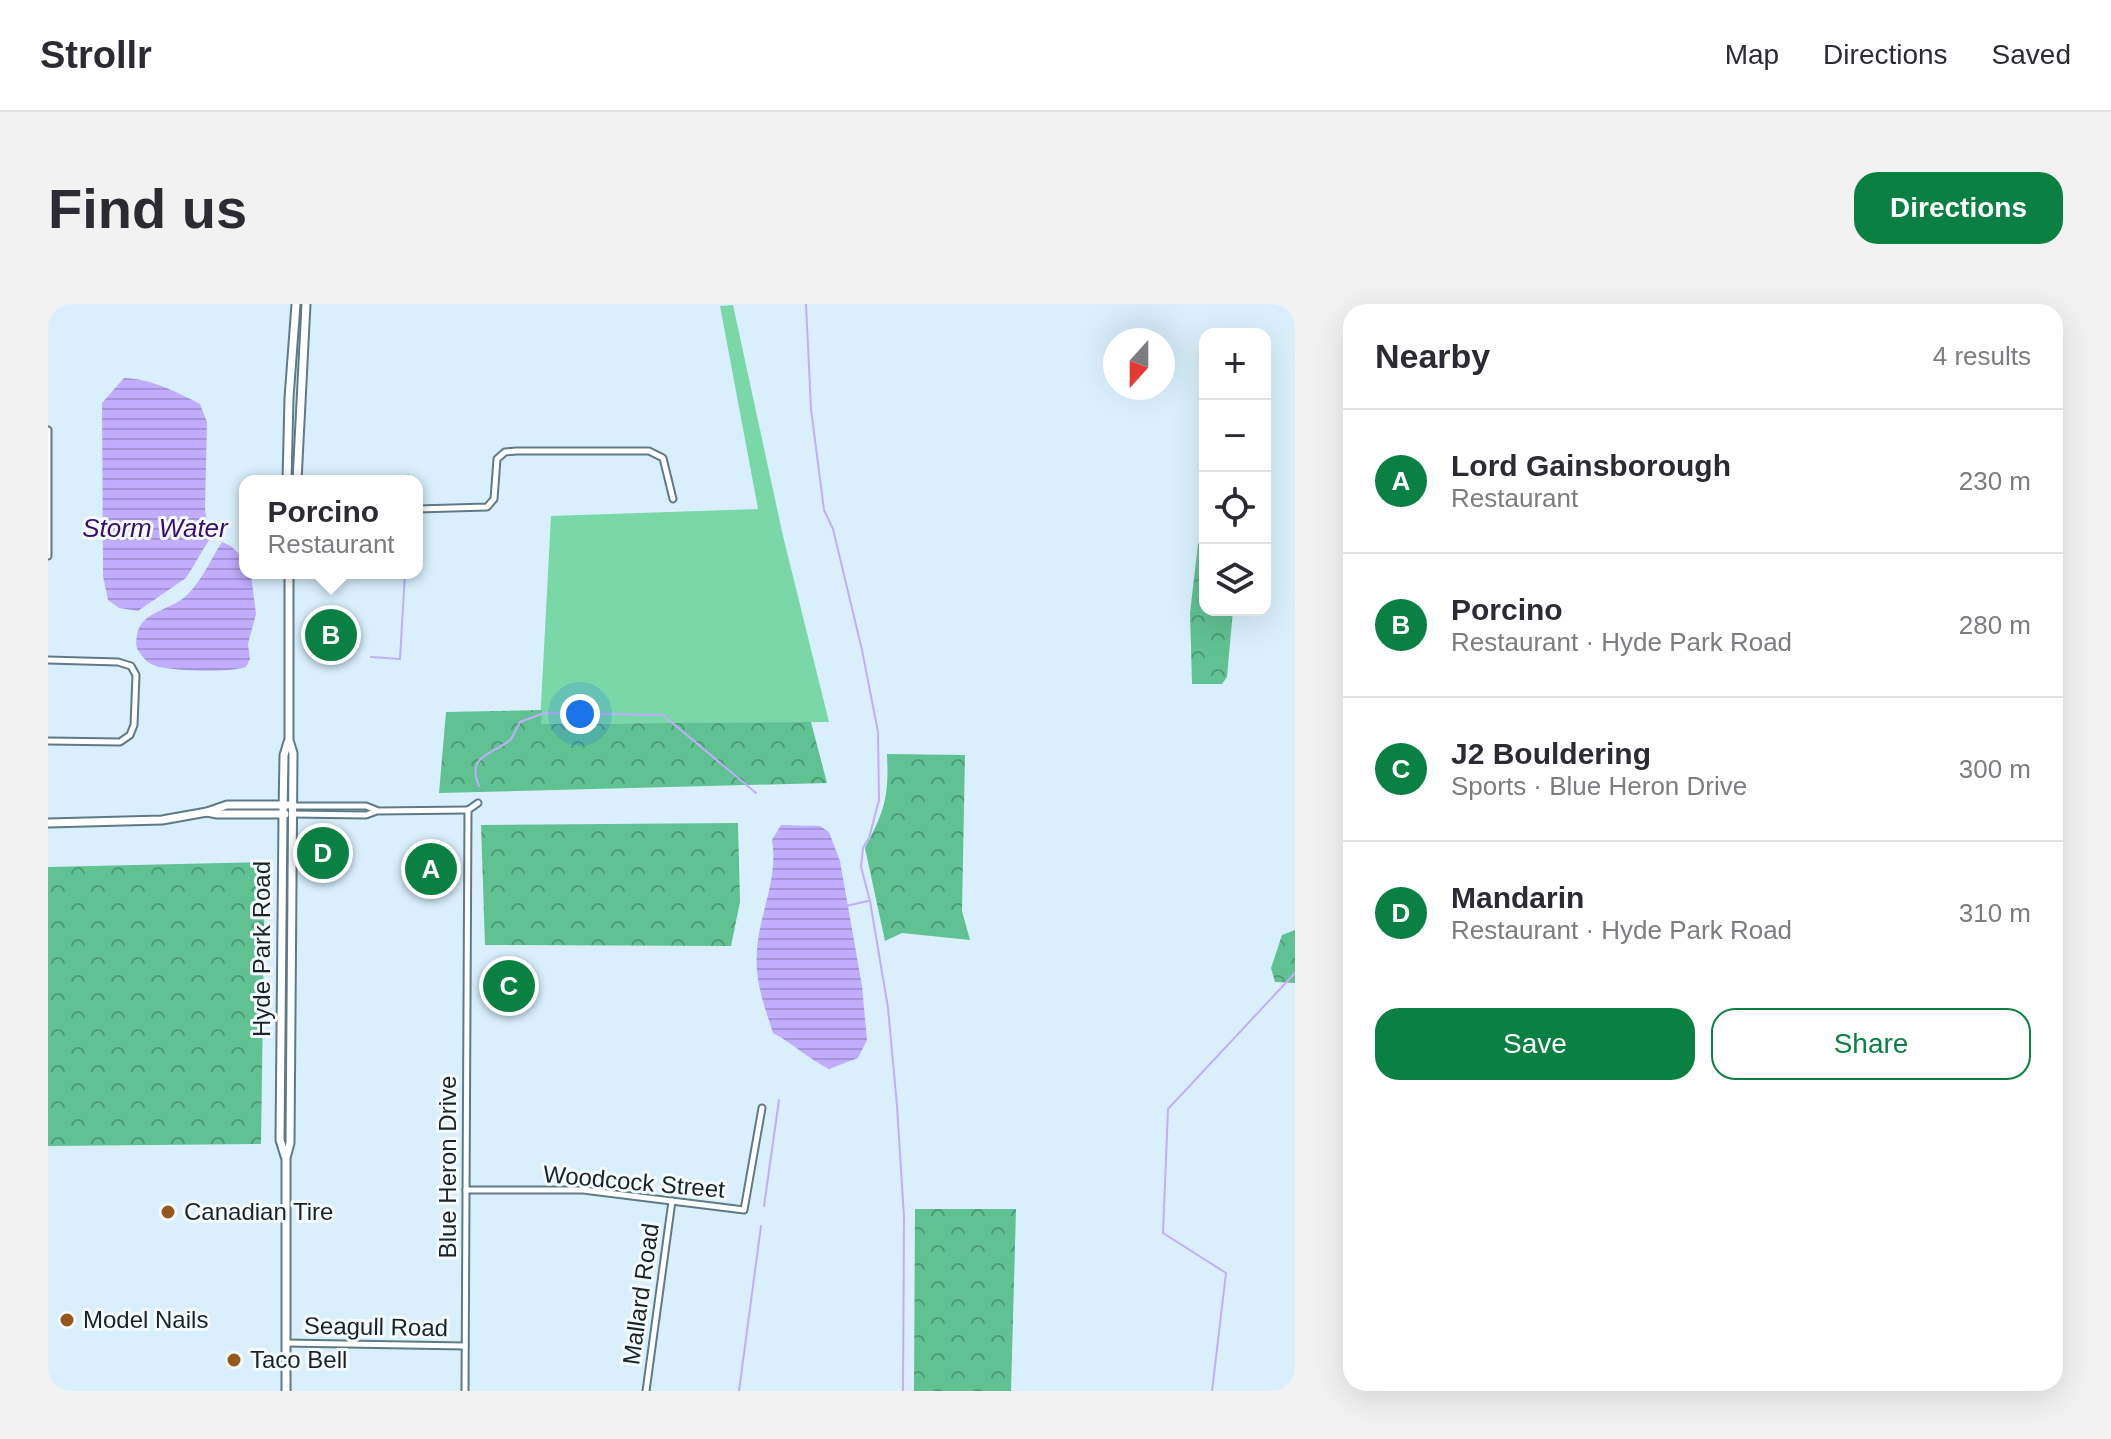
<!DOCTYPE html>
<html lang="en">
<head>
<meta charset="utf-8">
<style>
	body { margin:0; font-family:Arial,sans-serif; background:#f2f2f3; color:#2b2b33 }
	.controls { position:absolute; right:24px; top:24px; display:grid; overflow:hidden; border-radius:16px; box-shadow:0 8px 32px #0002 }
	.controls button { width:72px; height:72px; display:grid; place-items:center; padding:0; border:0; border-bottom:2px solid #e1e1e2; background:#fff; color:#2b2b33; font:40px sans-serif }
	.compass { position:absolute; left:1055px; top:24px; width:72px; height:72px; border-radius:50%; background:#fff; box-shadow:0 8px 32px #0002; rotate:201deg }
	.you { position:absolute; left:532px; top:410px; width:28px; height:28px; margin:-20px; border:6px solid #fff; border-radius:50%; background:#1a73e8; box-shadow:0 0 0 12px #1a73e833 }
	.badge { display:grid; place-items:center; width:52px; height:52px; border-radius:50%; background:#0b8043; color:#fff; font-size:26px; font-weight:700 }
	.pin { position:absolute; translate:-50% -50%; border:4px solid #fff; box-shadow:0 2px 8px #0006 }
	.popup { position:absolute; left:191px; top:171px; width:184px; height:104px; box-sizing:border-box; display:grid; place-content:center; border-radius:16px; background:#fff; filter:drop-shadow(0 2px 6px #0005); font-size:26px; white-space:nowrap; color:#7c7c81 }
	.popup b { font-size:30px; color:#2b2b33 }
	.popup::after { content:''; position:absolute; left:50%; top:100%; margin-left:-16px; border:16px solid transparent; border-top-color:#fff }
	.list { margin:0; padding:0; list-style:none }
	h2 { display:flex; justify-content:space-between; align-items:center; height:104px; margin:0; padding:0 32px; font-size:34px }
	h2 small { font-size:26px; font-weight:400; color:#7c7c81 }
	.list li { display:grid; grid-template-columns:52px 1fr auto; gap:24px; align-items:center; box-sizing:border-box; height:144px; padding:0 32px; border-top:2px solid #e1e1e2 }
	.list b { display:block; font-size:30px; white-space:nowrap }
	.list p { margin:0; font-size:26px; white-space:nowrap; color:#7c7c81 }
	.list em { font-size:26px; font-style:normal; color:#7c7c81 }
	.actions { display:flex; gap:16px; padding:24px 32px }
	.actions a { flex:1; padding:18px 0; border:2px solid #0b8043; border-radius:24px; text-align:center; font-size:28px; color:#0b8043 }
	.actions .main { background:#0b8043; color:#fff }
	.icon { flex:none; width:44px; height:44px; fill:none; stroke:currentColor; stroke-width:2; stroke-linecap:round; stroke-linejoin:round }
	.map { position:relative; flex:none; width:1247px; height:1087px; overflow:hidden; border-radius:24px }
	header { display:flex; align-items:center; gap:48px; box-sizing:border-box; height:112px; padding:0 40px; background:#fff; border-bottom:2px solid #e1e1e2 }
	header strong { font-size:38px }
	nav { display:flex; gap:44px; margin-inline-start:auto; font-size:28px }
	.intro { display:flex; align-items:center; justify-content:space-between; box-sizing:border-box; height:192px; padding:0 48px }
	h1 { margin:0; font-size:56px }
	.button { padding:20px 36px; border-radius:24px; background:#0b8043; color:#fff; font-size:28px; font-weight:700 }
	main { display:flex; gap:48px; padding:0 48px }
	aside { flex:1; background:#fff; border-radius:24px; box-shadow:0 8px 32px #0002 }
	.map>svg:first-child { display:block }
	.grass { fill:#7ad7a8 }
	.forest { fill:url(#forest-crowns) }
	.water { fill:url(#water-rules) }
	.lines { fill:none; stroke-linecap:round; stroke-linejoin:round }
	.stream { stroke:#c2acfe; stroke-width:2 }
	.street-casing { stroke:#5f7a87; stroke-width:9 }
	.secondary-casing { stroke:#5f7a87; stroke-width:11 }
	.street { stroke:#fff; stroke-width:5 }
	.secondary { stroke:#fff; stroke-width:7 }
	.poi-dot { fill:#97581f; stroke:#f4fafd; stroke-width:3 }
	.labels { text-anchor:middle; stroke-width:6; stroke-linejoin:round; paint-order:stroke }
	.street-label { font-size:24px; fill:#192429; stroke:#f4fafd }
	.poi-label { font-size:24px; fill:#192429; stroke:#f4fafd; text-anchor:start }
	.water-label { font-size:26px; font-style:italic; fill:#380f6d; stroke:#f4fafd }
</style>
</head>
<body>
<header>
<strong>Strollr</strong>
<nav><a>Map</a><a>Directions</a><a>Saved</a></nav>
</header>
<div class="intro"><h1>Find us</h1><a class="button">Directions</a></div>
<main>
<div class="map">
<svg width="1247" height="1087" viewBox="0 0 1247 1087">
	<defs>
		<pattern id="forest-crowns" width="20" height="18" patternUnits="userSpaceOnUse" patternTransform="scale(2)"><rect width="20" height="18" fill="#60c192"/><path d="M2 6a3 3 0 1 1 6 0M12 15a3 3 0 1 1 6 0" fill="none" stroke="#4e9d77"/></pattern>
		<pattern id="water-rules" width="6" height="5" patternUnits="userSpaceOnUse" patternTransform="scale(2)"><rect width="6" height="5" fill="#c2acfe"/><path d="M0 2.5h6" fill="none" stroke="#a694da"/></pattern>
	</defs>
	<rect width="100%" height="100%" fill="#d9f0fc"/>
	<polygon class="grass" points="685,1 735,232 781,418 492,420 503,212 710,205 672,2"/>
	<g class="forest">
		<polygon points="1157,237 1157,306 1185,306 1179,373 1174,380 1144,380 1142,309 1150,240"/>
		<polygon points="494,406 493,420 763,418 779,479 391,489 398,408"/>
		<path d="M839 450 917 451 914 607 922 636 854 629 837 637 817 544C837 506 841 493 839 450Z"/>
		<polygon points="690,519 692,598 683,642 437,641 433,521"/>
		<polygon points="217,558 213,840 0,842 0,563"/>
		<polygon points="1247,626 1247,679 1227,678 1223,664 1234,631"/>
		<polygon points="867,905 968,905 963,1087 866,1087"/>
	</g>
	<g class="water">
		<path d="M76 74C100 74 130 88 152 100L159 118 157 204 161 236 138 274 90 307 71 304 60 296 55 272 54 99Z"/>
		<path d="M174 238 183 242 197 256V269L203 270 208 310 200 340 202 355 198 363C177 369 134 367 111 363 103 361 96 356 92 349 87 343 88 339 89 331 93 306 124 307 140 290 154 276 163 255 174 238Z"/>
		<path d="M733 521 772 522 781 528 792 557 814 682 819 736 810 754 781 765C761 755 745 740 725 729 714 695 705 672 710 636 715 602 730 570 724 536Z"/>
	</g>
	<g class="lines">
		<g class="stream">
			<polyline points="758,0 763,105 776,206 785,225 814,346 830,428 831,496 821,534 815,544 813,563 822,597 840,704 849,802 856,913 855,1087"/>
			<polyline points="360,177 360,171"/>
			<polyline points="323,353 352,355 357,269"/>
			<path d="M431 482C417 449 447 451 463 435 466 431 469 423 472 418L496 409 615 411 708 489"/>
			<polyline points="798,602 820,597"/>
			<polyline points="716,902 731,796"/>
			<polyline points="691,1087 713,922"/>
			<polyline points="1164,1087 1178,969 1115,929 1120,805 1247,669"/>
		</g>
		<defs>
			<g id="street">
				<polyline points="0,126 0,252"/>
				<polyline points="369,205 439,203 446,195 449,155 457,148 468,147 601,147 615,154 625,195"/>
				<polyline points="0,356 70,358 83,362 88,371 86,421 82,431 72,438 0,437"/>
				<polyline points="244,502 318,502 328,506"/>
				<polyline points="420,506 430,499"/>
				<polyline points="244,510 318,511 329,507 420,506"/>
				<polyline points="418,886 535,886 696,906 714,804"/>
				<polyline points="238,1039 417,1042"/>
				<polyline points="417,1087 420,506"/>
				<polyline points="598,1087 624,897"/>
			</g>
			<g id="secondary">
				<polyline points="239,177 241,94 248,0"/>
				<polyline points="249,177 258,0"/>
				<polyline points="159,508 169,510 237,510"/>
				<polyline points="0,519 114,516 159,508 179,501 240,501"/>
				<polyline points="237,852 232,836 235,510 236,451 240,438"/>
				<polyline points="238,1087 238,854 242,839 245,449 241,436 241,269"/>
			</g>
		</defs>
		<use href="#street" class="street-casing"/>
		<use href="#secondary" class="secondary-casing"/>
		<use href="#street" class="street"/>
		<use href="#secondary" class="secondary"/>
	</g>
	<g class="poi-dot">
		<circle cx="120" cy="908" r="8"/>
		<circle cx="19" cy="1016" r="8"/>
		<circle cx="186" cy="1056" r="8"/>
	</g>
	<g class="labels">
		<g class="street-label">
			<text transform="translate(214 645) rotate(-90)" y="8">Hyde Park Road</text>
			<text transform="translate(400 863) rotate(-90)" y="8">Blue Heron Drive</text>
			<text transform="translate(586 878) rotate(5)" y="8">Woodcock Street</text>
			<text transform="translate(593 990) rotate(-82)" y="8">Mallard Road</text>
			<text transform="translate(328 1023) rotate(1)" y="8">Seagull Road</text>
		</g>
		<g class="poi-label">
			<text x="136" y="916">Canadian Tire</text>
			<text x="35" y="1024">Model Nails</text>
			<text x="202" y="1064">Taco Bell</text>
		</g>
		<g class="water-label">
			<text x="107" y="233">Storm Water</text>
		</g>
	</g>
</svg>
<div class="controls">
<button>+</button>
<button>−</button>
<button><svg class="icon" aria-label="locate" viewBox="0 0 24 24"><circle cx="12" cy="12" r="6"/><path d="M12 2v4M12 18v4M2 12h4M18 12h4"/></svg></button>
<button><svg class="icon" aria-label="layers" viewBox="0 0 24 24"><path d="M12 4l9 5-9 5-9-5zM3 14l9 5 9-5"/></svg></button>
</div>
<svg class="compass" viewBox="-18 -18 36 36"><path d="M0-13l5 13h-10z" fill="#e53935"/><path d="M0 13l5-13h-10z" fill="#7c7c81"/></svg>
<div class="you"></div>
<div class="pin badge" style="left:383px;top:565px">A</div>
<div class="pin badge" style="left:283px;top:331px">B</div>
<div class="popup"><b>Porcino</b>Restaurant</div>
<div class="pin badge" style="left:461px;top:682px">C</div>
<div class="pin badge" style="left:275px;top:549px">D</div>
</div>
<aside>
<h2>Nearby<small>4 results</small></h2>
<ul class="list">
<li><span class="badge">A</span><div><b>Lord Gainsborough</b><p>Restaurant</p></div><em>230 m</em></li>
<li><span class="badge">B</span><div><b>Porcino</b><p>Restaurant · Hyde Park Road</p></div><em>280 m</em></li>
<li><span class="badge">C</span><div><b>J2 Bouldering</b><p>Sports · Blue Heron Drive</p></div><em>300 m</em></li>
<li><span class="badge">D</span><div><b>Mandarin</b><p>Restaurant · Hyde Park Road</p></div><em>310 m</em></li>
</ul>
<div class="actions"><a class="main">Save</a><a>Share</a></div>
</aside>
</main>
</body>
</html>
